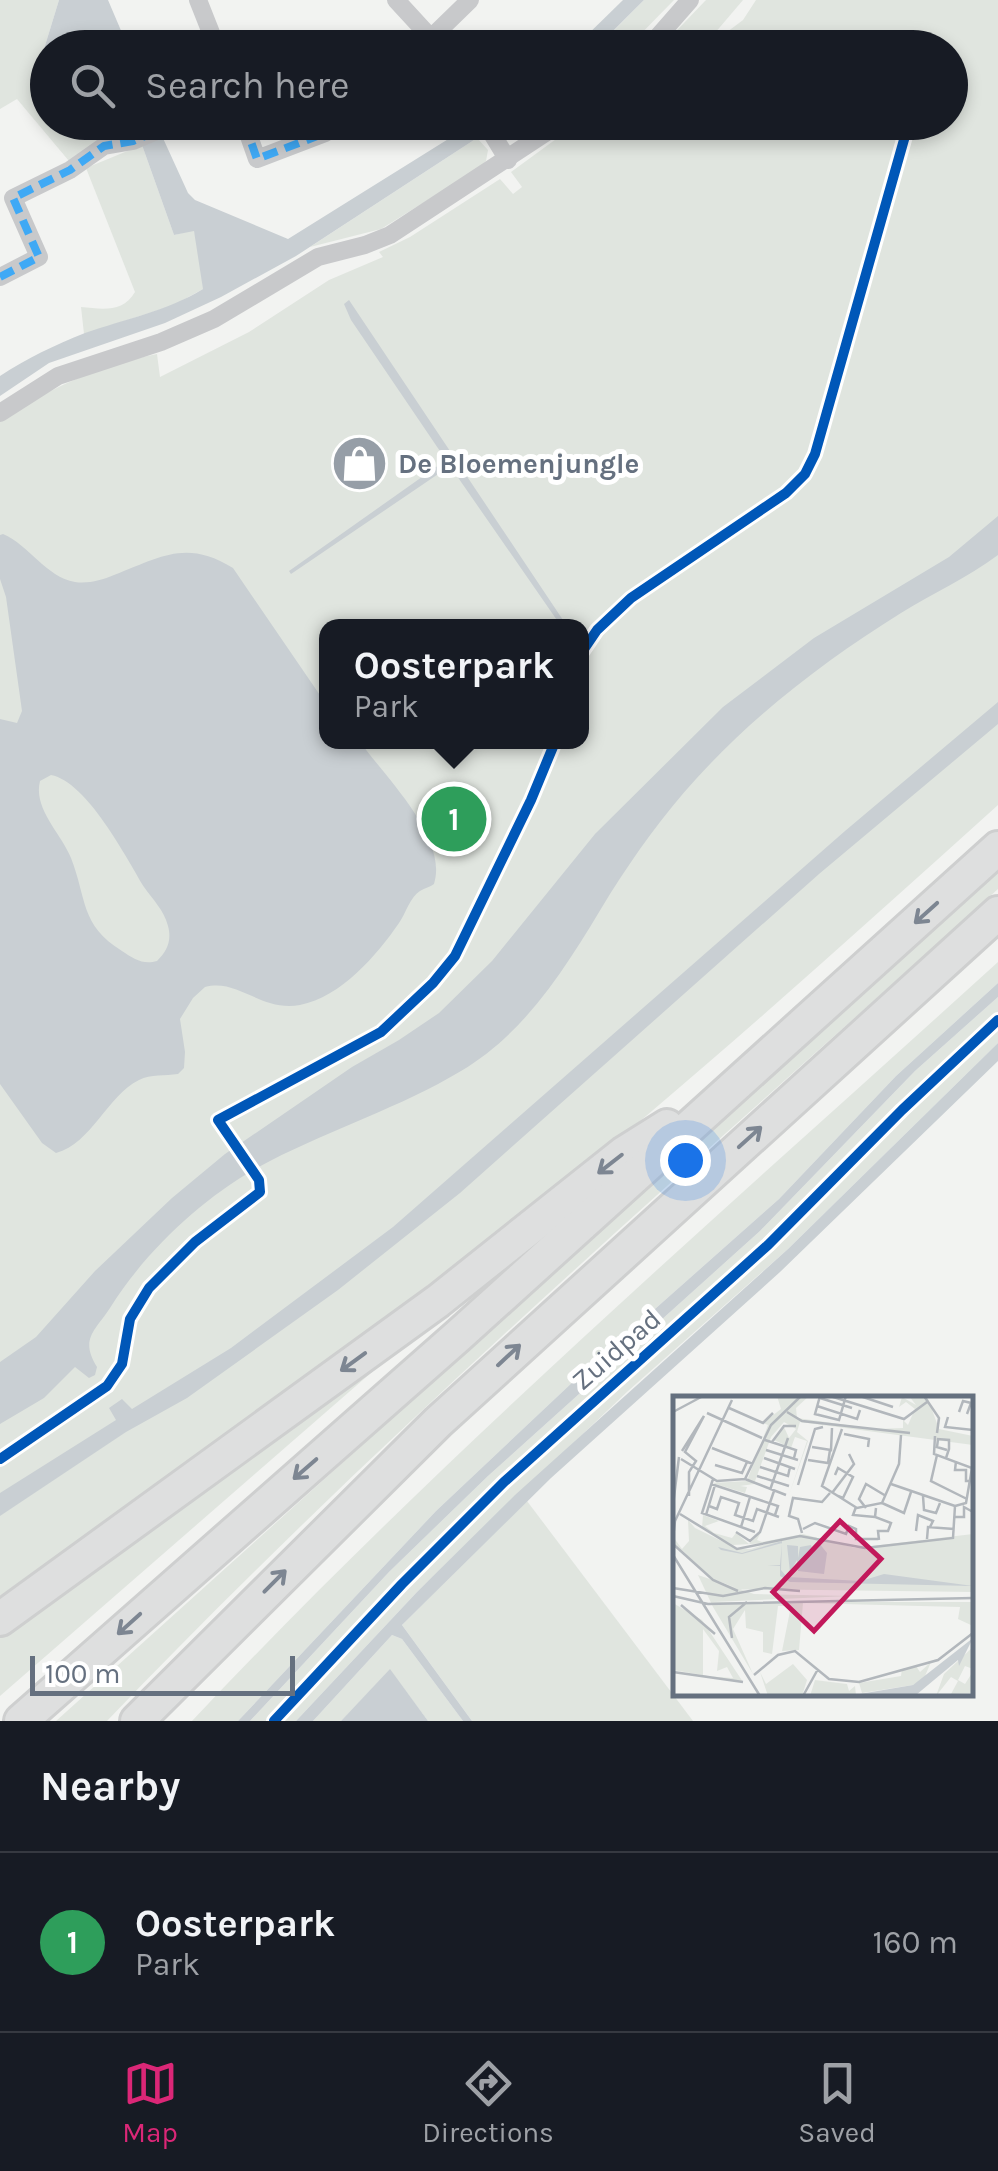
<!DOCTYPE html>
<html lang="en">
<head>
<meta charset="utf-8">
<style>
	body { margin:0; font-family:Karla,sans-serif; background:#20242c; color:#f1f3f6 }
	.scale { position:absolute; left:30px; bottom:25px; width:265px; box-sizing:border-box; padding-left:10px; border:5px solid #65707f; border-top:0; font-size:28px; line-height:35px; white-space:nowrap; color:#65707f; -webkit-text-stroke:8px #fff; paint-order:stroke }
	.you { position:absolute; left:685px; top:1160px; width:35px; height:35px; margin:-25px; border:8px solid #fff; border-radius:50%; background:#1a73e8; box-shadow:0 0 0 15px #1a73e833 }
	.badge { display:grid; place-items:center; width:65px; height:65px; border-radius:50%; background:#db2777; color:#fff; font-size:32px; font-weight:700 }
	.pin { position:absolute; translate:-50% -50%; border:5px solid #fff; box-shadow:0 2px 10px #0006 }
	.popup { position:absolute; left:319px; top:619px; width:270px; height:130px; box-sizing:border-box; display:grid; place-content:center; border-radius:20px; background:#171b24; filter:drop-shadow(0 2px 8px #0005); font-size:32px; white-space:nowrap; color:#9ea1a6 }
	.popup b { font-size:38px; color:#f1f3f6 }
	.popup::after { content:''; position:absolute; left:50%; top:100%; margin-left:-20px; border:20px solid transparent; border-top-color:#171b24 }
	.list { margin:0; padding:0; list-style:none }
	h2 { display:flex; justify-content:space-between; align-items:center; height:130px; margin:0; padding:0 40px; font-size:42px }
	h2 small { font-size:32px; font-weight:400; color:#9ea1a6 }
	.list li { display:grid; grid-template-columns:65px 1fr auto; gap:30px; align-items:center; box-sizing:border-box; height:180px; padding:0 40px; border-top:2px solid #363941 }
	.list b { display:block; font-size:38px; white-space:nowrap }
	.list p { margin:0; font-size:32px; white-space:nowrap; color:#9ea1a6 }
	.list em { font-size:32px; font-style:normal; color:#9ea1a6 }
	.icon { flex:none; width:55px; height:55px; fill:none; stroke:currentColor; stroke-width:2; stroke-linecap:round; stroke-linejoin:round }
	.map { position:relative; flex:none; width:998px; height:1721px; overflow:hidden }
	.search { position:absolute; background:#171b24; box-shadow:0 5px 15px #0003; left:30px; right:30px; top:30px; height:110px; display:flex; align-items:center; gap:25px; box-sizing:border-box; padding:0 35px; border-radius:55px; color:#9ea1a6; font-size:38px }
	.sheet { height:310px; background:#171b24 }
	nav { display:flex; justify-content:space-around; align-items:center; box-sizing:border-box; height:140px; border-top:2px solid #363941; background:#171b24; font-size:28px; color:#9ea1a6 }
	nav a { display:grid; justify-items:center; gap:5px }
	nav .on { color:#db2777 }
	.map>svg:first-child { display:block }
	.green { fill:#e0e5df; fill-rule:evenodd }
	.water { fill:#c9cfd3; fill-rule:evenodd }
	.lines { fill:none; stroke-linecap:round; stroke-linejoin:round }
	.highway-casing { stroke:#cecfcf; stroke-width:38 }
	.street { stroke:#c8c9cb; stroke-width:18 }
	.highway { stroke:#dedfdf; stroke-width:32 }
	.quiet { stroke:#3fa9f5; stroke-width:8; stroke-dasharray:15 8; stroke-linecap:butt }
	.cycleway-casing { stroke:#fff; stroke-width:16 }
	.cycleway { stroke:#0057b8; stroke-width:10 }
	.oneway { stroke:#7d8692 }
	.labels { text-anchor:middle; stroke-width:10; stroke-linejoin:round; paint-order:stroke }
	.poi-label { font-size:28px; font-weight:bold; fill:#65707f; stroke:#fff; text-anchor:start }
	.street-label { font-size:28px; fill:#65707f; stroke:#fff }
	.inset-road { fill:none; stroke:#b2b7bc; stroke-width:2.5 }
	.view { fill:#c2185b; fill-opacity:0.15; stroke:#c2185b; stroke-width:5 }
	.inset-edge { fill:none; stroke:#65707f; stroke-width:5 }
</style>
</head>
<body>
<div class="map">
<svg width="998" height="1721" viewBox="0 0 998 1721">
	<rect width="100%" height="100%" fill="#f2f3f1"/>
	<g class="green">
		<polygon points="0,0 59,0 44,49 47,59 48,122 143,122 144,127 90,146 69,161 17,99 0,109"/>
		<polygon points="644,0 674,0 628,47 597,48"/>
		<polygon points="706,0 743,0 703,47 661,47"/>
		<path d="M756 0H998V805C847 941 696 1078 537 1206 365 1345 180 1467 0 1596V422C47 388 100 366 157 354L160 377 249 332 329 280 383 257 379 252 410 237 500 179 513 194 522 187 511 172 578 123 950 122V48L707 47 743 20ZM326 626H582V742H326Z"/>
		<polygon points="477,138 488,150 486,161 476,170 381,229 310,247"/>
		<path d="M142 145 174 235 194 230 202 264 203 289 174 305 84 334 81 307C102 309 123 313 135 292L86 168Z"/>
		<path d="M998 872V889C697 1161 388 1427 107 1721H56Z"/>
		<path d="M998 962V983L896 1076 779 1199 576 1379 436 1511 238 1721H192C445 1452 725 1210 998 962Z"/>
		<path d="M998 997V1013C912 1095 830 1182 743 1262 689 1312 631 1357 577 1407 469 1507 367 1613 268 1721H250L389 1572 488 1476 760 1231 915 1071Z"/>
		<polygon points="998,1025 998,1043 788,1249 628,1391 417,1592 296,1721 279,1721 407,1583 563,1431 739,1276"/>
		<polygon points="496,1264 0,1696 0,1635 60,1586"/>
		<polygon points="527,1501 693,1721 472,1721 402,1625"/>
		<polygon points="392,1635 402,1639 463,1721 428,1721 390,1670 341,1721 313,1721"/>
	</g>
	<g class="water">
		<polygon points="59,0 108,0 128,47 48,48 47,59 44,49"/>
		<polygon points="623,0 644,0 597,47 575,47"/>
		<path d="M474 123H500L296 256 221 297 165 323 49 363 0 396V376C27 358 55 345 85 333 125 319 167 311 203 289L194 231 174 235 142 145 162 136 188 193 195 200 288 239Z"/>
		<polygon points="349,300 567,626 561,626 450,466 291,574 289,571 446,460 351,320 344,304"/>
		<path d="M998 516V555C967 578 933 593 901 613 827 659 755 714 696 779 664 814 636 853 610 894 570 960 530 1030 461 1071 401 1107 332 1129 270 1161 207 1193 147 1249 110 1308 94 1332 80 1339 97 1367L95 1375 89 1378 75 1367 44 1398 0 1424V1362L36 1337 95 1271 172 1198 225 1154 352 1067 399 1040 439 1013 492 961 595 834 723 707 814 638 949 557Z"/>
		<path d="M3 534C29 545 46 577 75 582 88 584 102 580 114 575 161 557 186 539 233 568L326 704V742H359L364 747C389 781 448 839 434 884 430 887 425 888 420 891 410 897 406 913 399 923 377 955 341 997 300 1005 261 1012 238 978 205 987L193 998 180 1019 185 1052 184 1068 178 1074C165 1076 151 1074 139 1080 107 1096 92 1143 56 1153L42 1143 0 1084V719L17 723 22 711 6 597 0 579V535ZM51 775C87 782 126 857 144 887 153 900 164 910 168 926 172 941 167 951 157 961 143 965 134 959 122 951 80 925 87 899 71 858 61 833 33 809 40 781Z"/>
		<polygon points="998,702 998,724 819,874 460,1193 338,1290 187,1398 126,1432 0,1516 0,1493 116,1420 109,1408 122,1399 132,1409 231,1348 393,1227 845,831"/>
		<polygon points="998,983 998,997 915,1071 760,1231 488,1476 389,1572 250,1721 238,1721 436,1511 576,1379 779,1199 896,1076"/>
		<polygon points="998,1043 998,1061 780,1272 551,1478 402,1625 472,1721 463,1721 402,1639 392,1635 313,1721 296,1721 417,1592 515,1495 788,1249"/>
		<polygon points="390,1669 428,1721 341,1721"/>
	</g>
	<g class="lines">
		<defs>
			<g id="highway">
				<polyline points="0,1619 438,1301 624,1153 667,1126"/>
				<polyline points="21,1721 458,1336 998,848"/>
				<polyline points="137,1721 438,1422 998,913"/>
			</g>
		</defs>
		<use href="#highway" class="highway-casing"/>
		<g class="street">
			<polyline points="198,0 217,48"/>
			<polyline points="396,0 431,38 470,0"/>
			<polyline points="648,48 690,0"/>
			<polyline points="244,122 257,159 325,133"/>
			<polyline points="485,122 508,160"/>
			<polyline points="0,277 39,257 13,198 70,170 104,146 133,141 178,122"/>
			<polyline points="0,413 58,376 161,342 214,319 318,257 365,245 390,235 562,122"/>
		</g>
		<use href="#highway" class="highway"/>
		<g class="quiet">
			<polyline points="244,122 257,159 325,133"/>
			<polyline points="0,277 39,257 13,198 70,170 104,146 133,141 178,122"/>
		</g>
		<defs>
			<g id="cycleway">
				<polyline points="582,652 597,630 631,598 786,493 805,474 815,454 909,122"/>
				<polyline points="0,1459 107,1386 122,1364 130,1319 149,1288 195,1242 260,1192 259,1180 218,1120 381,1032 433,983 455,956 531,800 555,742"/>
				<polyline points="274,1721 402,1584 504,1482 768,1245 902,1110 998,1020"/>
			</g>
		</defs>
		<use href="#cycleway" class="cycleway-casing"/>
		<use href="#cycleway" class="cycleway"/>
	</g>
	<defs><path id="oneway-shaft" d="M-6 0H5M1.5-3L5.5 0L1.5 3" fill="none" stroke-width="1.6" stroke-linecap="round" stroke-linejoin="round" transform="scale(2.5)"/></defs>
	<g class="oneway">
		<use href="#oneway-shaft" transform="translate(926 913) rotate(138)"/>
		<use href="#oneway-shaft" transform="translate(750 1137) rotate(-42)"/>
		<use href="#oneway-shaft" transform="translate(610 1164) rotate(142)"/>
		<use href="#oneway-shaft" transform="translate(509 1355) rotate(-43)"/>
		<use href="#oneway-shaft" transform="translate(353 1362) rotate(144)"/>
		<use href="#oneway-shaft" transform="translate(305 1469) rotate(139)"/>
		<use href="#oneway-shaft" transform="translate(275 1581) rotate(-45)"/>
		<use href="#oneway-shaft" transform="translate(129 1624) rotate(138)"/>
	</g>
	<defs>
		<symbol id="shop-disc" viewBox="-11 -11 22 22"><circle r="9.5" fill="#969ea7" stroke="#fff"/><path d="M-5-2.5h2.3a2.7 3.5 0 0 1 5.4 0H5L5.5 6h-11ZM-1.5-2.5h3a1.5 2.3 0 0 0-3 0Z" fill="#fff"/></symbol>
	</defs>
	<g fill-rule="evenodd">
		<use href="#shop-disc" x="328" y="432" width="63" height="63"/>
	</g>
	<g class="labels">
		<g class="poi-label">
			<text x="398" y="473">De Bloemenjungle</text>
		</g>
		<g class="street-label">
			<text transform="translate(616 1349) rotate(-41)" y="10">Zuidpad</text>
		</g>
	</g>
	<g transform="translate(673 1396)">
		<rect width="300" height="300" fill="#f2f3f1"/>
		<path d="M104 0H136L123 12 124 22 203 33 230 32V24L235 29 242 13 233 6 226 11 229 1 243 9 236 0H254L266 33 300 40V49L127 26 124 36 135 45 116 99 134 45 122 41 118 52 101 44 111 31 116 42 123 33 111 26 98 41 81 88 67 90 74 91 72 97 39 87 74 85 95 29 90 27 108 13ZM30 119 46 125 32 130 41 137 59 142 63 137 76 148 88 136 84 144 89 146 130 138 182 152 300 138V196L66 193 40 183 0 146 1 142 9 153 16 145 15 124 22 132 65 153H78L96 147 60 149 29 132ZM25 179 81 198 177 200 40 206H300V230L285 223 287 211 130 207 126 254 109 255 118 210H105L99 258 90 256V236L73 232 72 214 60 233 80 278 40 211ZM0 207 29 224 70 286 0 274ZM30 233 46 255 44 275 54 271 60 282 30 280ZM300 251V273L292 270 285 284 292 288 299 277 298 297 278 298 285 285 278 281 263 300 271 278ZM258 266 252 280 264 274 240 289 189 297 186 287 228 280 229 273 243 270 247 276ZM120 268 134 284 129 300H95L87 276 93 288ZM142 284 174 288 176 295 182 290 183 299 137 300Z" fill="#e0e5df" fill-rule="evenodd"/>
		<path d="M109 145 108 174 114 181 188 185 211 178 300 190 117 186 107 180V170H94L107 169 109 147 69 158 48 154 45 151 69 157ZM146 147 154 157 151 178 125 175 124 164 117 176 114 149 125 150V162L127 151 138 149 140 155ZM300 242 286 270 285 264 243 299 175 300 240 289Z" fill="#c9cfd3"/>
		<path class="inset-road" d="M147 0 142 18 166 24 173 0M157 0 231 23 254 6M187 0 220 11M251 0 266 22 264 37M147 2 179 12M144 10 184 23 187 14M56 12 90 27 100 17M0 16 30 0M114 16 129 25 237 37M286 16 290 5 298 7 294 18M34 17 89 42M275 21 272 31 300 34M169 33 149 90 184 112 209 107 226 68 228 39M171 38 196 43 195 51M262 40 261 58 299 72 293 107 282 110M92 44 123 54 121 62M99 46 111 30H123M139 51 158 54 159 32M39 52 80 68M93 54 125 64M9 55 31 20 12 56 23 65 16 76V100M264 59 258 85 294 103M91 62 122 73M273 62 276 53V44L265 43 264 51 274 54M8 63 44 85 72 83M135 64 155 67 157 54M283 65 282 74H293V85H299M42 69 69 77 74 66M87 71 115 80 117 71M162 79 165 72 180 81 170 102 165 100M84 80 116 90M40 83 29 117 82 136M72 83 98 29 128 0M72 83 113 99M38 88 105 110 102 119M218 88 282 110M125 89 142 33 150 31M97 94 115 42M159 97 181 68 176 58M250 100 251 114 263 117 267 107M209 107 231 117 238 96M0 109 6 61M36 110 44 113 48 101 66 107 62 119 80 125 84 113 106 121M183 111 180 119 202 121M193 112 186 103 193 88 213 100M203 112 202 121 218 127 215 135H205L206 144M7 118 64 153 127 140 192 152 280 142 282 110M33 119 42 89M281 121H291V111L300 116M68 131 77 101M130 133 142 127 173 138 176 130 183 133V143H205M243 135 245 119 260 125 257 131M63 136 77 145 87 136 101 95M129 137 125 123 116 120 120 102 149 106 157 97M0 142 2 125 59 4M254 143 255 131 281 133M0 148 40 184 65 195M0 159 87 300M0 192 50 200 92 192 127 195M0 200 35 208 300 202M8 209 42 238M59 242 56 221 74 206M0 276 70 286M81 279 105 259 122 255 156 283 186 286 265 264 300 237M130 300 145 273"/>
		<path class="view" d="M167 125 208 163 141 235 100 196Z"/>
		<rect width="300" height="300" class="inset-edge"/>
	</g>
</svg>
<div class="scale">100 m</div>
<div class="you"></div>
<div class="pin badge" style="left:454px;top:819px;background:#2e9e5b">1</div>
<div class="popup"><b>Oosterpark</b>Park</div>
<div class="search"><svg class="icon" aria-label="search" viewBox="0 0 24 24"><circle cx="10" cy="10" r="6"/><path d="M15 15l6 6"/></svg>Search here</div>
</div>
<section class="sheet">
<h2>Nearby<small></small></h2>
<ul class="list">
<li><span class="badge" style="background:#2e9e5b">1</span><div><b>Oosterpark</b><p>Park</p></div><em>160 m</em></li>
</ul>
</section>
<nav>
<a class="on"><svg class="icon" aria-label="map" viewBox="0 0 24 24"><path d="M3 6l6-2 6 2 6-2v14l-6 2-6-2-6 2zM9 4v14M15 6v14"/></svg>Map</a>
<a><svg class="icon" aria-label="directions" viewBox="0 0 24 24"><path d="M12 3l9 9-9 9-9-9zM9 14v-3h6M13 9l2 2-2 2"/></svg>Directions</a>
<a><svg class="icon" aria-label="saved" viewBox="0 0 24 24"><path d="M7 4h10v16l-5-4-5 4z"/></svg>Saved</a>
</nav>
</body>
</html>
